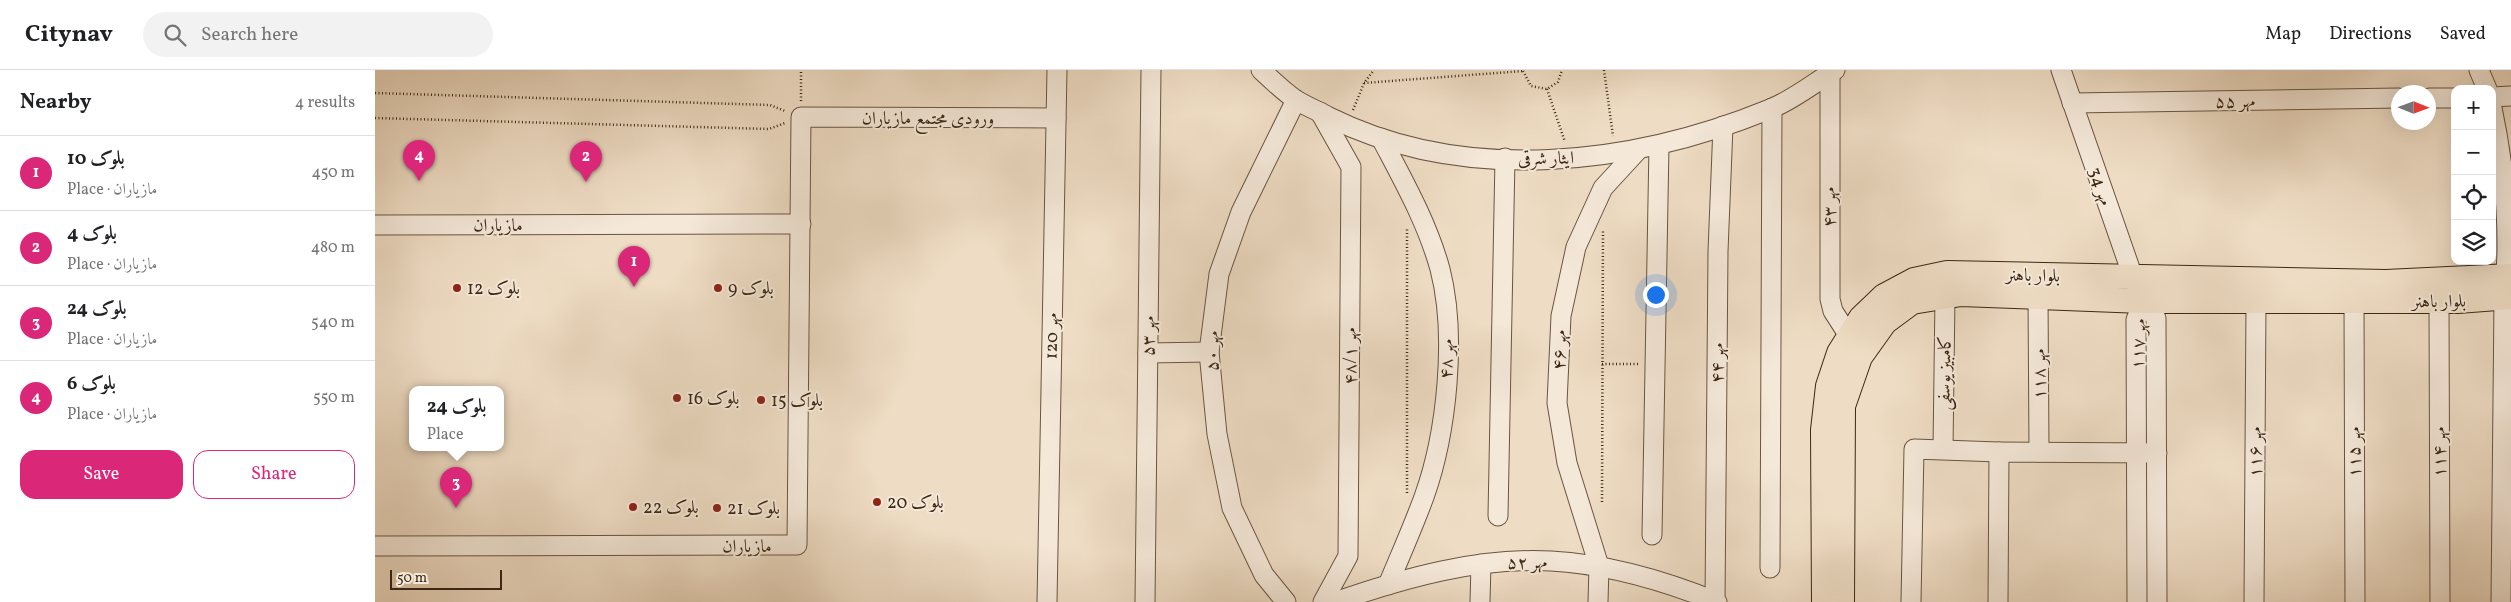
<!DOCTYPE html>
<html lang="en">
<head>
<meta charset="utf-8">
<style>
	body { margin:0; font-family:Vollkorn,Amiri,serif; background:#f2f2f2; color:#202124 }
	.controls { position:absolute; right:15px; top:15px; display:grid; overflow:hidden; border-radius:10px; box-shadow:0 5px 20px #0002 }
	.controls button { width:45px; height:45px; display:grid; place-items:center; padding:0; border:0; border-bottom:1px solid #e0e0e0; background:#fff; color:#202124; font:25px sans-serif }
	.compass { position:absolute; left:2016px; top:15px; width:45px; height:45px; border-radius:50%; background:#fff; box-shadow:0 5px 20px #0002; rotate:91deg }
	.scale { position:absolute; left:15px; bottom:12px; width:112px; box-sizing:border-box; padding-left:5px; border:2px solid #3e2815; border-top:0; font-size:14px; line-height:18px; white-space:nowrap; color:#3e2815; -webkit-text-stroke:4px #f4e8d9; paint-order:stroke }
	.you { position:absolute; left:1280px; top:224px; width:18px; height:18px; margin:-12px; border:4px solid #fff; border-radius:50%; background:#1a73e8; box-shadow:0 0 0 8px #1a73e833 }
	.badge { display:grid; place-items:center; width:32px; height:32px; border-radius:50%; background:#db2777; color:#fff; font-size:16px; font-weight:700 }
	.pin { position:absolute; translate:-50% -41px; filter:drop-shadow(0 1px 2px #0008) }
	.pin::after { content:''; position:absolute; top:26px; width:18px; height:15px; background:inherit; clip-path:polygon(0 0,100% 0,50% 100%) }
	.popup { position:absolute; left:34px; top:316px; width:95px; height:65px; box-sizing:border-box; display:grid; place-content:center; border-radius:10px; background:#fff; filter:drop-shadow(0 1px 4px #0005); font-size:16px; white-space:nowrap; color:#757577 }
	.popup b { font-size:19px; color:#202124 }
	.popup::after { content:''; position:absolute; left:50%; top:100%; margin-left:-10px; border:10px solid transparent; border-top-color:#fff }
	.list { margin:0; padding:0; list-style:none }
	h2 { display:flex; justify-content:space-between; align-items:center; height:65px; margin:0; padding:0 20px; font-size:21px }
	h2 small { font-size:16px; font-weight:400; color:#757577 }
	.list li { display:grid; grid-template-columns:32px 1fr auto; gap:15px; align-items:center; box-sizing:border-box; height:75px; padding:0 20px; border-top:1px solid #e0e0e0 }
	.list b { display:block; font-size:19px; white-space:nowrap }
	.list p { margin:0; font-size:16px; white-space:nowrap; color:#757577 }
	.list em { font-size:16px; font-style:normal; color:#757577 }
	.actions { display:flex; gap:10px; padding:15px 20px }
	.actions a { flex:1; padding:11px 0; border:1px solid #db2777; border-radius:15px; text-align:center; font-size:18px; color:#db2777 }
	.actions .main { background:#db2777; color:#fff }
	.icon { flex:none; width:28px; height:28px; fill:none; stroke:currentColor; stroke-width:2; stroke-linecap:round; stroke-linejoin:round }
	.map { position:relative; flex:none; width:2136px; height:532px; overflow:hidden }
	header { display:flex; align-items:center; gap:30px; box-sizing:border-box; height:70px; padding:0 25px; background:#fff; border-bottom:1px solid #e0e0e0 }
	header strong { font-size:24px }
	nav { display:flex; gap:28px; margin-inline-start:auto; font-size:18px }
	.search { width:350px; height:45px; background:#f2f2f2; display:flex; align-items:center; gap:12px; box-sizing:border-box; padding:0 18px; border-radius:28px; color:#757577; font-size:19px }
	main { display:flex }
	aside { flex:1; background:#fff }
	.map>svg:first-child { display:block }
	.lines { fill:none; stroke-linecap:round; stroke-linejoin:round }
	.minor-casing { stroke:#6a5541; stroke-width:21 }
	.major-casing { stroke:#3e2815; stroke-width:26 }
	.path { stroke:#3e2815; stroke-width:2.5; stroke-dasharray:1 2.5; stroke-linecap:butt }
	.minor { stroke:#f4e8d9; stroke-width:19 }
	.major { stroke:#eedcc4; stroke-width:24 }
	.poi-dot { fill:#8f2418; stroke:#f4e8d9; stroke-width:2 }
	.labels { text-anchor:middle; stroke-width:4; stroke-linejoin:round; paint-order:stroke }
	.street-label { font-size:18px; fill:#3e2815; stroke:#f4e8d9 }
	.poi-label { font-size:18px; fill:#3e2815; stroke:#f4e8d9; text-anchor:start }
</style>
</head>
<body>
<header>
<strong>Citynav</strong>
<div class="search"><svg class="icon" aria-label="search" viewBox="0 0 24 24"><circle cx="10" cy="10" r="6"/><path d="M15 15l6 6"/></svg>Search here</div>
<nav><a>Map</a><a>Directions</a><a>Saved</a></nav>
</header>
<main>
<aside>
<h2>Nearby<small>4 results</small></h2>
<ul class="list">
<li><span class="badge">1</span><div><b>بلوک 10</b><p>Place · مازیاران</p></div><em>450 m</em></li>
<li><span class="badge">2</span><div><b>بلوک 4</b><p>Place · مازیاران</p></div><em>480 m</em></li>
<li><span class="badge">3</span><div><b>بلوک 24</b><p>Place · مازیاران</p></div><em>540 m</em></li>
<li><span class="badge">4</span><div><b>بلوک 6</b><p>Place · مازیاران</p></div><em>550 m</em></li>
</ul>
<div class="actions"><a class="main">Save</a><a>Share</a></div>
</aside>
<div class="map">
<svg width="2136" height="532" viewBox="0 0 2136 532">
	<rect width="100%" height="100%" fill="#eedcc4"/>
	<filter id="stains"><feTurbulence type="fractalNoise" baseFrequency=".004" numOctaves="4"/><feColorMatrix values="0 0 0 0 .2 0 0 0 0 .09 0 0 0 0 .02 0 0 0 .5 -.17"/></filter>
	<radialGradient id="worn" r=".72"><stop offset=".6" stop-color="#630" stop-opacity="0"/><stop offset="1" stop-color="#630" stop-opacity=".3"/></radialGradient>
	<g class="lines">
		<defs>
			<g id="minor">
				<path d="M886 0C897 10 908 21 921 30 931 36 943 41 954 47 1091 115 1258 95 1395 39 1418 30 1439 13 1460 0"/>
				<polyline points="1686,0 1758,207 1768,231 1781,248 1782,532"/>
				<polyline points="2104,0 2112,19"/>
				<polyline points="1455,3 1455,229 1458,241 1474,266"/>
				<polyline points="2117,27 2136,26"/>
				<polyline points="2054,28 2080,28"/>
				<polyline points="1697,33 2024,28"/>
				<path d="M2117 38C2130 100 2136 166 2129 228L2126 532"/>
				<polyline points="945,42 976,97 973,486 948,532"/>
				<path d="M1006 68C1028 110 1052 152 1065 199 1082 265 1072 363 1049 427 1038 457 1025 486 1013 515"/>
				<polyline points="0,155 426,154"/>
				<polyline points="1663,226 1664,382"/>
				<polyline points="2064,231 2065,532"/>
				<polyline points="1979,232 1980,532"/>
				<polyline points="773,283 834,282"/>
				<polyline points="1568,379 1570,226"/>
				<polyline points="1123,446 1130,88"/>
				<polyline points="1277,465 1284,75"/>
				<polyline points="0,476 422,475 426,47 681,48"/>
				<polyline points="1395,498 1397,38"/>
				<polyline points="672,532 682,0"/>
				<polyline points="770,532 776,0"/>
				<polyline points="911,532 889,505 857,438 842,364 834,282 844,204 866,142 921,30"/>
				<path d="M960 532C1029 508 1103 487 1176 491 1232 494 1290 511 1342 532"/>
				<polyline points="1105,532 1106,494"/>
				<polyline points="1223,532 1224,496 1192,393 1182,333 1186,246 1201,177 1228,118 1263,80"/>
				<polyline points="1340,532 1343,181 1348,56"/>
				<polyline points="1536,532 1539,379 1624,382"/>
				<polyline points="1623,532 1624,382 1782,383"/>
				<polyline points="1762,532 1761,250 1768,231"/>
				<polyline points="1879,532 1881,232"/>
			</g>
			<g id="major">
				<polyline points="1449,532 1448,360 1453,316 1464,283 1486,248 1509,226 1539,210 1572,203 2011,212 2136,206"/>
				<polyline points="1467,532 1468,336 1485,287 1510,252 1537,232 1586,224 1768,231 2083,231 2136,227"/>
			</g>
		</defs>
		<use href="#minor" class="minor-casing"/>
		<use href="#major" class="major-casing"/>
		<g class="path">
			<polyline points="1229,0 1238,66"/>
			<polyline points="1148,1 1156,16 1172,19 1183,12 1187,0"/>
			<polyline points="989,13 1148,1"/>
			<polyline points="1172,19 1190,72"/>
			<polyline points="0,23 395,35 410,41"/>
			<polyline points="426,31 426,0"/>
			<polyline points="978,40 989,13 999,0"/>
			<polyline points="0,48 394,59 410,53"/>
			<polyline points="1227,294 1263,294"/>
			<polyline points="1032,423 1032,158"/>
			<polyline points="1227,432 1228,161"/>
		</g>
		<use href="#minor" class="minor"/>
		<use href="#major" class="major"/>
	</g>
	<g class="poi-dot">
		<circle cx="82" cy="218" r="5"/>
		<circle cx="343" cy="218" r="5"/>
		<circle cx="302" cy="328" r="5"/>
		<circle cx="386" cy="330" r="5"/>
		<circle cx="502" cy="432" r="5"/>
		<circle cx="258" cy="437" r="5"/>
		<circle cx="342" cy="438" r="5"/>
	</g>
	<g class="labels">
		<g class="street-label">
			<text transform="translate(1860 31) rotate(-1)" y="6">مهر ۵۵</text>
			<text x="553" y="54">ورودی مجتمع مازیاران</text>
			<text transform="translate(1171 88) rotate(-1)" y="6">ایثار شرقی</text>
			<text transform="translate(1726 116) rotate(71)" y="6">مهر 34</text>
			<text transform="translate(1454 137) rotate(-90)" y="6">مهر ۴۳</text>
			<text x="123" y="161">مازیاران</text>
			<text transform="translate(1658 205) rotate(1)" y="6">بلوار باهنر</text>
			<text transform="translate(2064 231) rotate(-1)" y="6">بلوار باهنر</text>
			<text transform="translate(676 266) rotate(-89)" y="6">مهر 120</text>
			<text transform="translate(773 266) rotate(-89)" y="6">مهر ۵۳</text>
			<text transform="translate(1763 274) rotate(-87)" y="6">مهر ۱۱۷</text>
			<text transform="translate(1184 280) rotate(-88)" y="6">مهر ۴۶</text>
			<text transform="translate(837 281) rotate(-89)" y="6">مهر ۵۰</text>
			<text transform="translate(975 286) rotate(-90)" y="6">مهر ۴۸/۱</text>
			<text transform="translate(1071 289) rotate(-88)" y="6">مهر ۴۸</text>
			<text transform="translate(1342 293) rotate(-89)" y="6">مهر ۴۴</text>
			<text transform="translate(1569 303) rotate(-89)" y="6">کامبیز یوسفی</text>
			<text transform="translate(1664 304) rotate(-90)" y="6">مهر ۱۱۸</text>
			<text transform="translate(1880 382) rotate(-90)" y="6">مهر ۱۱۶</text>
			<text transform="translate(1979 382) rotate(-90)" y="6">مهر ۱۱۵</text>
			<text transform="translate(2064 382) rotate(-90)" y="6">مهر ۱۱۴</text>
			<text x="372" y="482">مازیاران</text>
			<text transform="translate(1152 492) rotate(-1)" y="6">مهر ۵۲</text>
		</g>
		<g class="poi-label">
			<text x="92" y="224">بلوک 12</text>
			<text x="353" y="224">بلوک 9</text>
			<text x="312" y="334">بلوک 16</text>
			<text x="396" y="336">بلوک 15</text>
			<text x="512" y="438">بلوک 20</text>
			<text x="268" y="443">بلوک 22</text>
			<text x="352" y="444">بلوک 21</text>
		</g>
	</g>
	<rect width="100%" height="100%" filter="url(#stains)"/>
	<rect width="100%" height="100%" fill="url(#worn)"/>
</svg>
<div class="controls">
<button>+</button>
<button>−</button>
<button><svg class="icon" aria-label="locate" viewBox="0 0 24 24"><circle cx="12" cy="12" r="6"/><path d="M12 2v4M12 18v4M2 12h4M18 12h4"/></svg></button>
<button><svg class="icon" aria-label="layers" viewBox="0 0 24 24"><path d="M12 4l9 5-9 5-9-5zM3 14l9 5 9-5"/></svg></button>
</div>
<svg class="compass" viewBox="-18 -18 36 36"><path d="M0-13l5 13h-10z" fill="#e53935"/><path d="M0 13l5-13h-10z" fill="#757577"/></svg>
<div class="scale">50 m</div>
<div class="you"></div>
<div class="pin badge" style="left:259px;top:217px">1</div>
<div class="pin badge" style="left:211px;top:112px">2</div>
<div class="pin badge" style="left:81px;top:438px">3</div>
<div class="popup"><b>بلوک 24</b>Place</div>
<div class="pin badge" style="left:44px;top:111px">4</div>
</div>
</main>
</body>
</html>
